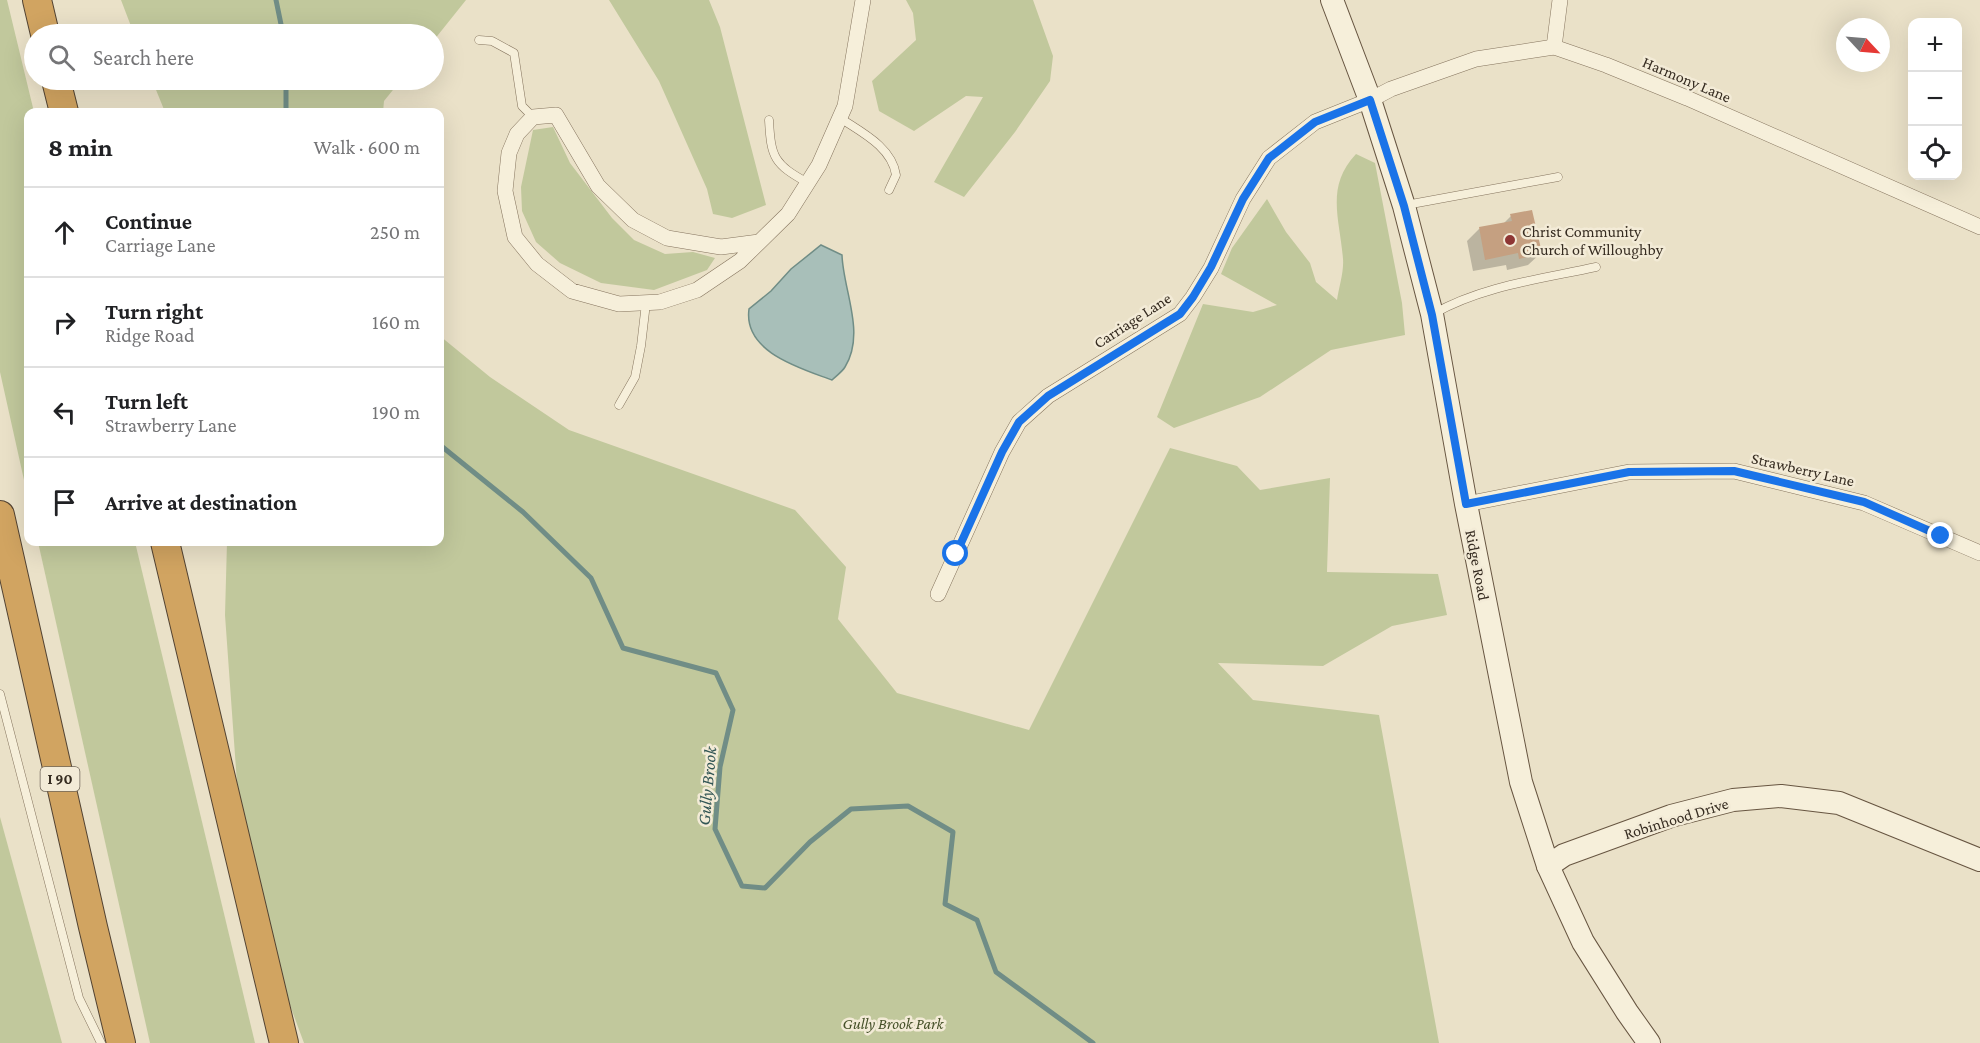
<!DOCTYPE html>
<html lang="en">
<head>
<meta charset="utf-8">
<style>
	body { margin:0; font-family:"Crimson Pro",serif; background:#f2f2f2; color:#202124 }
	.controls { position:absolute; right:18px; top:18px; display:grid; overflow:hidden; border-radius:12px; box-shadow:0 6px 24px #0002 }
	.controls button { width:54px; height:54px; display:grid; place-items:center; padding:0; border:0; border-bottom:2px solid #e0e0e0; background:#fff; color:#202124; font:30px sans-serif }
	.compass { position:absolute; left:1836px; top:18px; width:54px; height:54px; border-radius:50%; background:#fff; box-shadow:0 6px 24px #0002; rotate:116deg }
	.stop { position:absolute; width:18px; height:18px; margin:-14px; border:4px solid #1a73e8; border-radius:50%; background:#fff }
	.stop.end { background:#1a73e8; border-color:#fff; box-shadow:0 2px 6px #0008 }
	.list { margin:0; padding:0; list-style:none }
	h2 { display:flex; justify-content:space-between; align-items:center; height:78px; margin:0; padding:0 24px; font-size:26px }
	h2 small { font-size:20px; font-weight:400; color:#757577 }
	.list li { display:grid; grid-template-columns:39px 1fr auto; gap:18px; align-items:center; box-sizing:border-box; height:90px; padding:0 24px; border-top:2px solid #e0e0e0 }
	.list b { display:block; font-size:22px; white-space:nowrap }
	.list p { margin:0; font-size:20px; white-space:nowrap; color:#757577 }
	.list em { font-size:20px; font-style:normal; color:#757577 }
	.icon { flex:none; width:33px; height:33px; fill:none; stroke:currentColor; stroke-width:2; stroke-linecap:round; stroke-linejoin:round }
	.map { position:relative; flex:none; width:1980px; height:1043px; overflow:hidden }
	.search { position:absolute; background:#fff; box-shadow:0 6px 24px #0002; left:24px; top:24px; width:420px; height:66px; display:flex; align-items:center; gap:15px; box-sizing:border-box; padding:0 21px; border-radius:33px; color:#757577; font-size:22px }
	.panel { position:absolute; background:#fff; box-shadow:0 6px 24px #0002; left:24px; top:108px; width:420px; height:438px; border-radius:12px }
	.map>svg:first-child { display:block }
	.green { fill:#c1c89c }
	.water { fill:#a8bfb9; stroke:#708d86; stroke-width:1.5 }
	.shadow { fill:#0003 }
	.lines { fill:none; stroke-linecap:round; stroke-linejoin:round }
	.stream { stroke:#708d86; stroke-width:5 }
	.building { fill:#c5a081 }
	.lane-casing { stroke:#85745e; stroke-width:9 }
	.street-casing { stroke:#85745e; stroke-width:16 }
	.secondary-casing { stroke:#675541; stroke-width:24 }
	.highway-casing { stroke:#534332; stroke-width:30 }
	.lane { stroke:#f6efda; stroke-width:8 }
	.street { stroke:#f6efda; stroke-width:15 }
	.secondary { stroke:#f6efda; stroke-width:22 }
	.highway { stroke:#d1a461; stroke-width:28 }
	.route { stroke:#1a73e8; stroke-width:8 }
	.poi-dot { fill:#8e3634; stroke:#f3ebd7; stroke-width:2 }
	.labels { text-anchor:middle; stroke-width:5; stroke-linejoin:round; paint-order:stroke }
	.shield { fill:#f3ebd7; stroke:#6f6558; stroke-width:1.5 }
	.shield-label { font-size:15px; font-weight:bold; fill:#362c21 }
	.street-label { font-size:16px; fill:#362c21; stroke:#f3ebd7 }
	.poi-label { font-size:16px; fill:#362c21; stroke:#f3ebd7; text-anchor:start }
	.park-label { font-size:16px; font-style:italic; fill:#465129; stroke:#f3ebd7 }
	.water-label { font-size:18px; font-style:italic; fill:#315554; stroke:#f3ebd7 }
</style>
</head>
<body>
<div class="map">
<svg width="1980" height="1043" viewBox="0 0 1980 1043">
	<rect width="100%" height="100%" fill="#eae1c8"/>
	<g class="green">
		<polygon points="0,0 7,0 34,112 28,112 28,498 0,372"/>
		<polygon points="121,0 466,0 434,40 434,34 134,34"/>
		<polygon points="609,0 709,0 720,27 766,205 732,218 713,214 707,189 659,81"/>
		<polygon points="906,0 1033,0 1053,56 1050,81 1015,132 964,197 934,182 983,97 966,96 914,131 879,111 872,81 916,40 913,13"/>
		<polygon points="152,80 401,80 384,101 383,112 165,112"/>
		<polygon points="553,127 570,163 612,218 634,240 665,254 693,252 715,258 707,270 654,290 601,283 560,263 536,242 522,211 521,187 533,130"/>
		<path d="M1356 154 1375 163 1402 303 1405 335 1331 350 1260 397 1174 428 1157 417 1203 304 1253 312 1277 305 1221 274 1232 248 1267 199 1286 232 1310 263 1316 282 1337 300C1339 287 1344 272 1343 259 1340 219 1325 187 1356 154Z"/>
		<polygon points="440,336 490,377 569,430 795,510 846,567 838,619 897,693 1029,730 1170,448 1237,466 1260,490 1330,478 1327,572 1438,574 1447,615 1392,626 1323,666 1218,663 1253,700 1379,715 1439,1043 304,1043 244,881 225,615 227,542 440,542"/>
		<polygon points="38,542 135,542 255,1043 150,1043"/>
		<polygon points="0,817 62,1043 0,1043"/>
	</g>
	<path class="water" d="M821 245 842 255C843 290 866 333 845 367 842 372 836 376 832 380 800 368 743 352 749 309L771 291 791 269Z"/>
	<polygon class="shadow" points="1511,216 1541,253 1528,265 1507,270 1506,265 1473,271 1467,241 1479,229 1503,224"/>
	<g class="lines">
		<g class="stream">
			<polyline points="276,0 283,34"/>
			<polyline points="286,112 286,80"/>
			<polyline points="440,445 523,512 591,578 623,648 716,673 733,710 720,767 715,829 742,886 765,888 810,842 851,809 908,806 953,832 945,904 977,920 996,972 1093,1043"/>
		</g>
	</g>
	<polygon class="building" points="1532,210 1542,253 1519,259 1518,253 1485,260 1479,227 1512,221 1510,214"/>
	<g class="lines">
		<defs>
			<g id="lane">
				<polyline points="479,40 492,41 514,53 522,106 533,117"/>
				<path d="M840 118C861 132 892 147 896 175L889 190"/>
				<path d="M769 120C771 158 774 164 808 183"/>
				<polyline points="1406,205 1558,177"/>
				<path d="M1433 314C1482 286 1541 279 1596 267"/>
				<polyline points="619,405 635,377 641,346 646,303"/>
				<polyline points="0,694 79,998 101,1043"/>
			</g>
			<g id="street">
				<polyline points="1554,47 1560,0"/>
				<polyline points="759,242 721,247 667,238 633,220 598,186 556,115 533,117 517,134 509,153 505,191 515,237 537,264 572,291 619,304 660,302 697,290 740,261 788,214 819,165 845,106 863,0"/>
				<polyline points="1466,504 1629,472 1734,471 1864,503 1980,553"/>
				<polyline points="938,594 1002,452 1019,422 1048,396 1180,314 1193,297 1211,268 1243,199 1269,158 1315,122 1370,100 1391,89 1476,59 1554,47 1606,65 1687,98 1980,227"/>
			</g>
			<g id="secondary">
				<polyline points="1332,0 1370,100 1404,206 1432,314 1466,504 1521,782 1548,866 1583,942 1627,1012 1649,1043"/>
				<polyline points="1548,866 1564,855 1671,816 1733,800 1781,796 1839,803 1980,860"/>
			</g>
			<g id="highway">
				<polyline points="37,0 45,34"/>
				<polyline points="56,80 64,112"/>
				<polyline points="0,515 93,927 121,1043"/>
				<polyline points="165,542 284,1043"/>
			</g>
		</defs>
		<use href="#lane" class="lane-casing"/>
		<use href="#street" class="street-casing"/>
		<use href="#secondary" class="secondary-casing"/>
		<use href="#highway" class="highway-casing"/>
		<use href="#lane" class="lane"/>
		<use href="#street" class="street"/>
		<use href="#secondary" class="secondary"/>
		<use href="#highway" class="highway"/>
	</g>
	<g class="lines">
		<polyline class="route" points="956,554 1002,452 1019,422 1048,396 1180,314 1193,297 1211,267 1243,199 1269,158 1315,122 1370,100 1404,206 1432,315 1466,504 1629,472 1734,471 1864,502 1941,536"/>
	</g>
	<circle class="poi-dot" cx="1510" cy="240" r="6"/>
	<g class="labels">
		<rect class="shield" x="40.5" y="767" width="39" height="24" rx="4.5"/>
		<g class="shield-label">
			<text x="60" y="784">I 90</text>
		</g>
		<g class="street-label">
			<text transform="translate(1687 79) rotate(23)" y="6">Harmony Lane</text>
			<text transform="translate(1132 320) rotate(-33)" y="6">Carriage Lane</text>
			<text transform="translate(1803 469) rotate(13)" y="6">Strawberry Lane</text>
			<text transform="translate(1478 565) rotate(79)" y="6">Ridge Road</text>
			<text transform="translate(1676 818) rotate(-17)" y="6">Robinhood Drive</text>
		</g>
		<g class="poi-label">
			<text x="1522" y="237">Christ Community<tspan x="1522" dy="18">Church of Willoughby</tspan></text>
		</g>
		<g class="park-label">
			<text x="893" y="1029">Gully Brook Park</text>
		</g>
		<g class="water-label">
			<text transform="translate(707 786) rotate(-85)" y="6">Gully Brook</text>
		</g>
	</g>
</svg>
<div class="controls">
<button>+</button>
<button>−</button>
<button><svg class="icon" aria-label="locate" viewBox="0 0 24 24"><circle cx="12" cy="12" r="6"/><path d="M12 2v4M12 18v4M2 12h4M18 12h4"/></svg></button>
</div>
<svg class="compass" viewBox="-18 -18 36 36"><path d="M0-13l5 13h-10z" fill="#e53935"/><path d="M0 13l5-13h-10z" fill="#757577"/></svg>
<div class="stop" style="left:956px;top:554px"></div>
<div class="stop end" style="left:1941px;top:536px"></div>
<div class="search"><svg class="icon" aria-label="search" viewBox="0 0 24 24"><circle cx="10" cy="10" r="6"/><path d="M15 15l6 6"/></svg>Search here</div>
<section class="panel">
<h2>8 min<small>Walk · 600 m</small></h2>
<ul class="list">
<li><svg class="icon" aria-label="ahead" viewBox="0 0 24 24"><path d="M12 20V5M6 11l6-6 6 6"/></svg><div><b>Continue</b><p>Carriage Lane</p></div><em>250 m</em></li>
<li><svg class="icon" aria-label="right" viewBox="0 0 24 24"><path d="M7 20v-9h11M14 6l5 5-5 5"/></svg><div><b>Turn right</b><p>Ridge Road</p></div><em>160 m</em></li>
<li><svg class="icon" aria-label="left" viewBox="0 0 24 24"><path d="M17 20v-9H6M10 6l-5 5 5 5"/></svg><div><b>Turn left</b><p>Strawberry Lane</p></div><em>190 m</em></li>
<li><svg class="icon" aria-label="arrive" viewBox="0 0 24 24"><path d="M6 21V4h12l-3 4 3 4H6"/></svg><div><b>Arrive at destination</b></div></li>
</ul>
</section>
</div>
</body>
</html>
